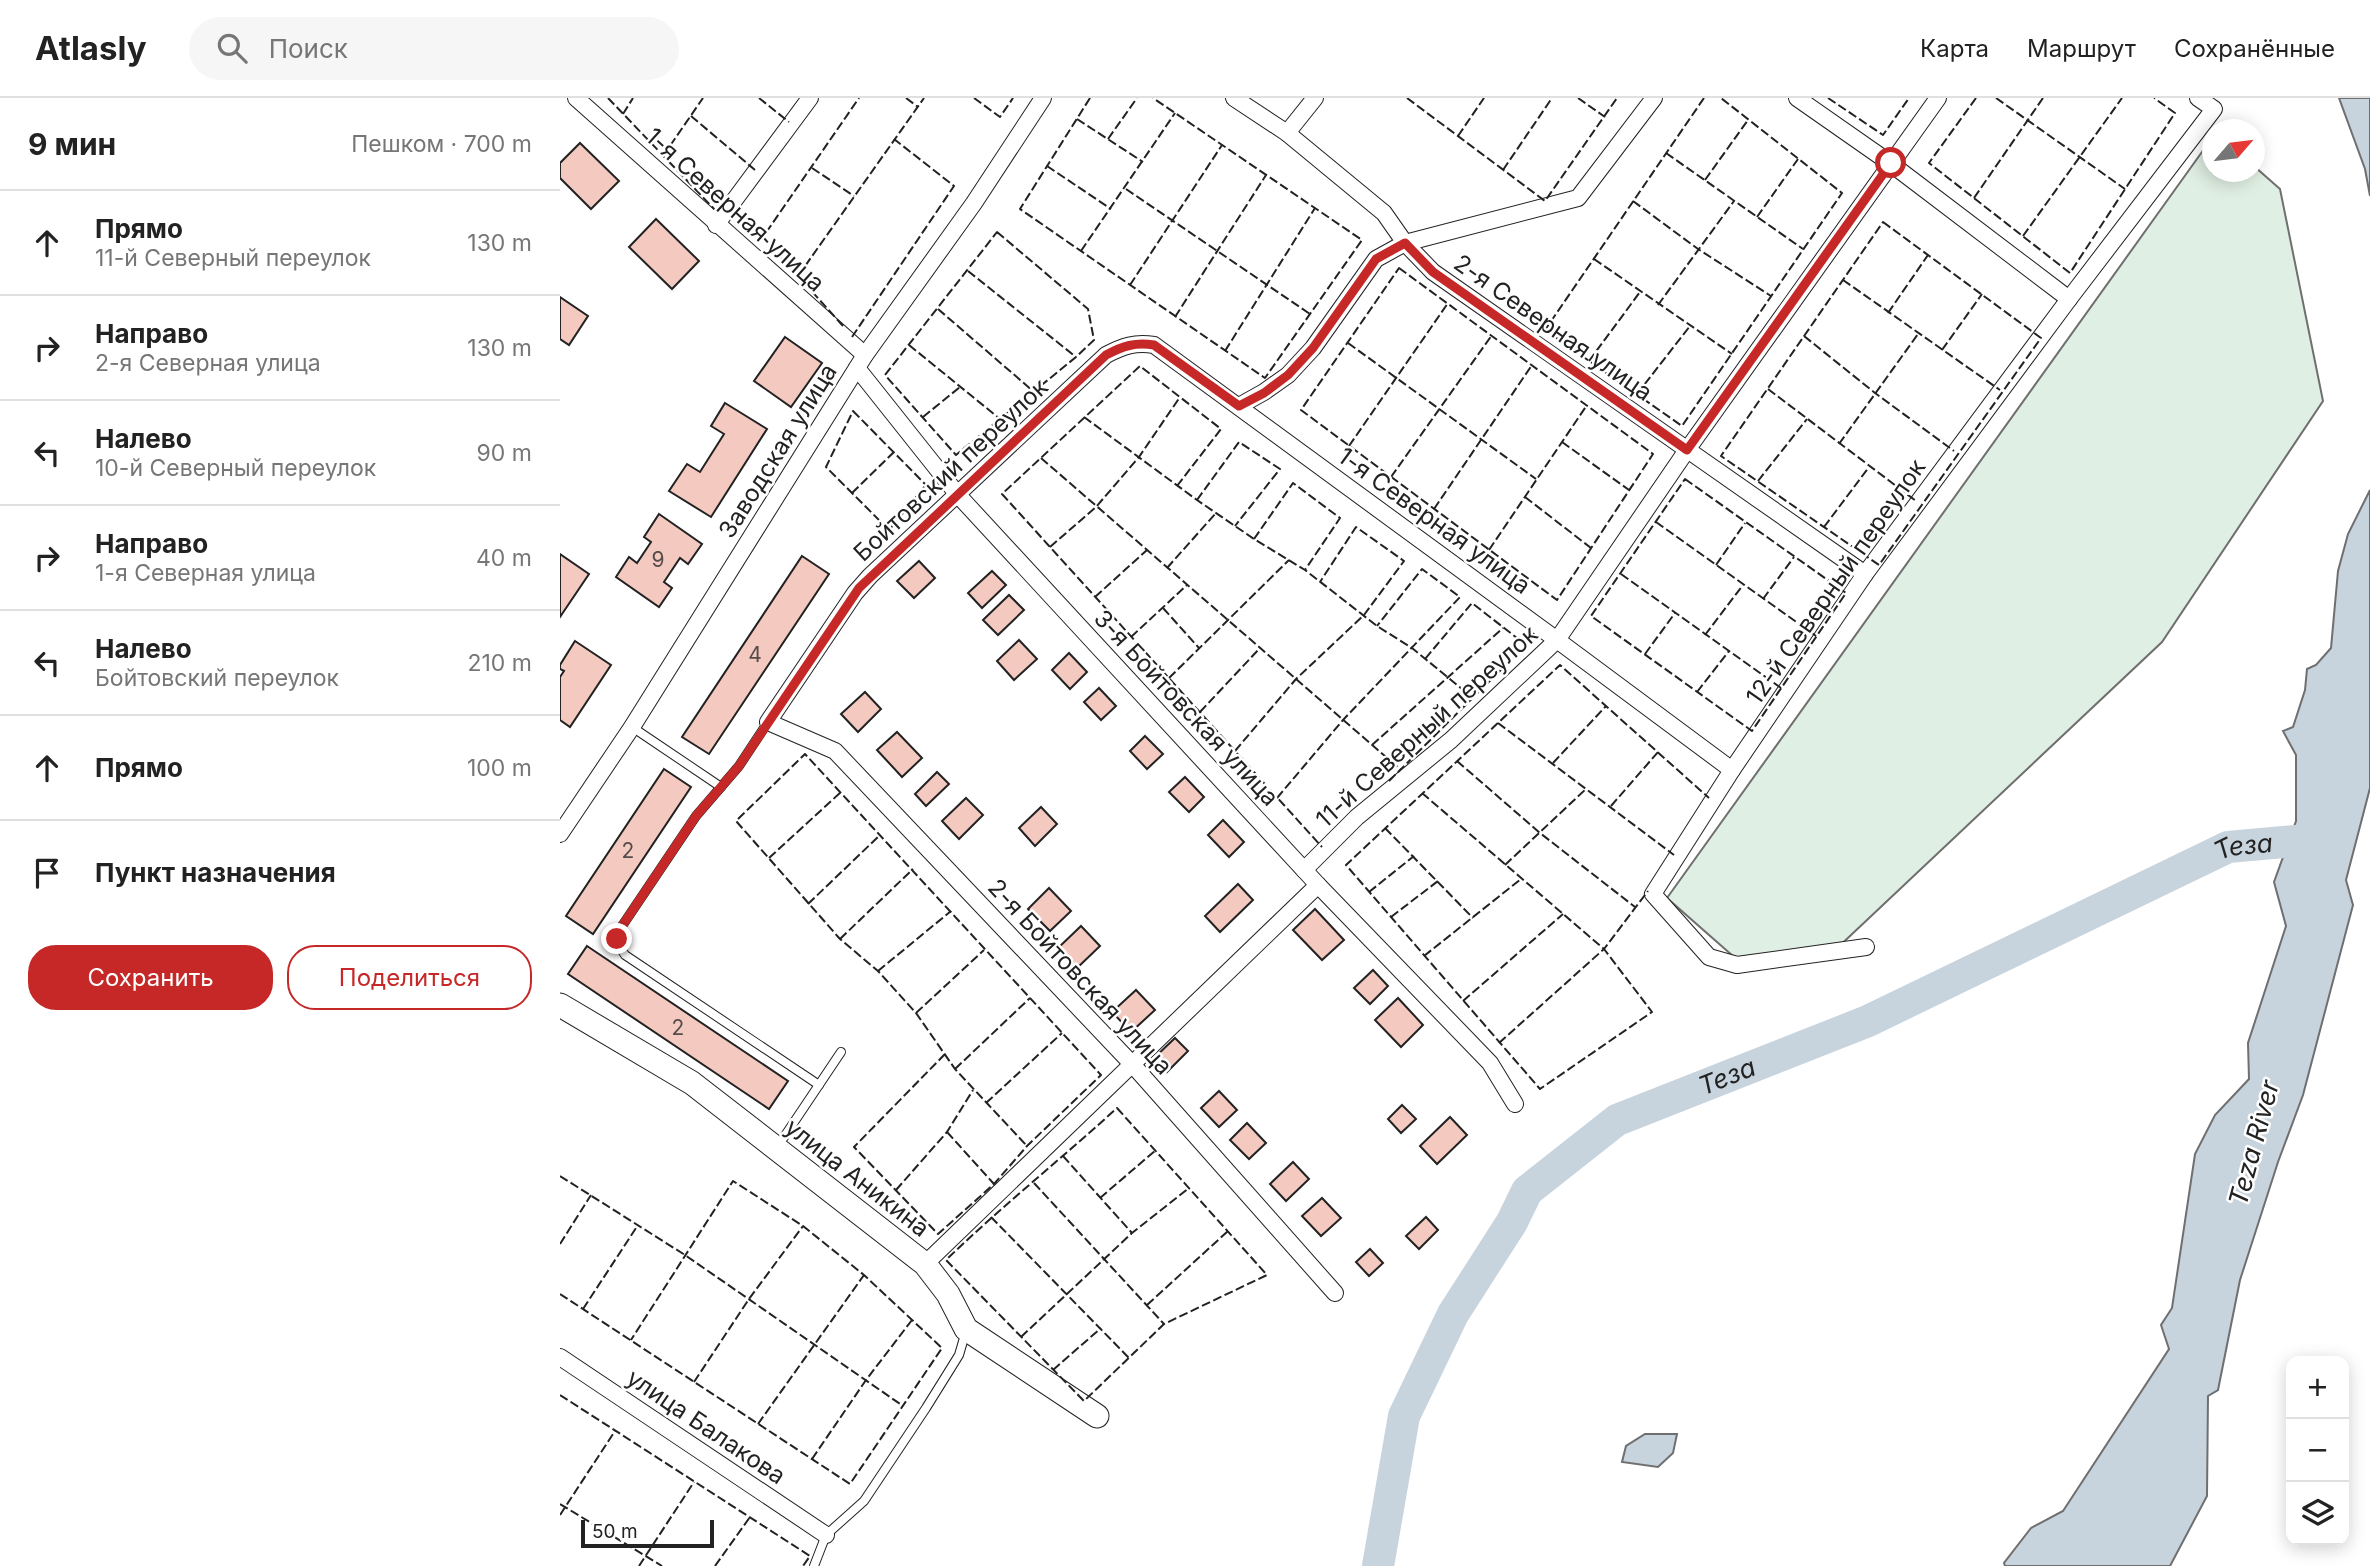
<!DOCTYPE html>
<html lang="ru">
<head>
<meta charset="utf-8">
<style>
	body { margin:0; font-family:Inter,sans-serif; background:#f6f6f6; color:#222 }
	.controls { position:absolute; right:21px; bottom:21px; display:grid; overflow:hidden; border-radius:14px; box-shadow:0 4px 18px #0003 }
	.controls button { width:63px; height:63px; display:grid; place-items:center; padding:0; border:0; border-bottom:2px solid #e0e0e0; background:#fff; color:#222; font:35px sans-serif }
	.compass { position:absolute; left:1642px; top:21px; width:63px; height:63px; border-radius:50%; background:#fff; box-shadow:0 4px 18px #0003; rotate:62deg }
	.scale { position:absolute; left:21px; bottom:18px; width:133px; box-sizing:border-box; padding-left:7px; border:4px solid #222; border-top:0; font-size:19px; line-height:24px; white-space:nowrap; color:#222; -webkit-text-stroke:5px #fff; paint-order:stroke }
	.stop { position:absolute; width:21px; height:21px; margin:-16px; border:5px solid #c62828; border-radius:50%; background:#fff }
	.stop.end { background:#c62828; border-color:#fff; box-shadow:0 2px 7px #0008 }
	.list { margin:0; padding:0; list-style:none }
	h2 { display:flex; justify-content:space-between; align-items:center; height:91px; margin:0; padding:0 28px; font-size:30px }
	h2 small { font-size:23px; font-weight:400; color:#767676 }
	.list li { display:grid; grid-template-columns:46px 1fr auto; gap:21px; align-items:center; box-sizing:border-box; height:105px; padding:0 28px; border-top:2px solid #e0e0e0 }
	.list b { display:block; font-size:26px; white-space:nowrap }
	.list p { margin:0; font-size:23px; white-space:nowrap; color:#767676 }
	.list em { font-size:23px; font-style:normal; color:#767676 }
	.actions { display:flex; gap:14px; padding:21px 28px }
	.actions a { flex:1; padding:16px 0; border:2px solid #c62828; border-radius:28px; text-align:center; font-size:24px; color:#c62828 }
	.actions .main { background:#c62828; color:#fff }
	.icon { flex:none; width:38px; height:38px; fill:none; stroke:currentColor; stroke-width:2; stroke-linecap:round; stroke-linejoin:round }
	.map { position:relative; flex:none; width:1810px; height:1468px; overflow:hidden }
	header { display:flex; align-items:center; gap:42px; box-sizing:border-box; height:98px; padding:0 35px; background:#fff; border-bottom:2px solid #e0e0e0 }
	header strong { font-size:33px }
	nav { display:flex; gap:38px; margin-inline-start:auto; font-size:24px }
	.search { width:490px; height:63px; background:#f6f6f6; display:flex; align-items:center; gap:18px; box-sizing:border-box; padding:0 24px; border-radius:38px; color:#767676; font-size:26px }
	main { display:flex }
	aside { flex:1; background:#fff }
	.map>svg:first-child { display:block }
	.green { fill:#e0efe3; stroke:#6f6f6f; stroke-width:2 }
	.water { fill:#c7d3dd; stroke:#6f6f6f; stroke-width:2 }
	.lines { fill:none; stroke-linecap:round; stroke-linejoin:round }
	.river { stroke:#c7d3dd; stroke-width:32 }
	.building { fill:#f3c9c0; stroke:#222; stroke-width:2 }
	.lane-casing { stroke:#222; stroke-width:10 }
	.street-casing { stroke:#222; stroke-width:18 }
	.secondary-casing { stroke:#222; stroke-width:25 }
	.lane { stroke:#fff; stroke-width:8 }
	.street { stroke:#fff; stroke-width:16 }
	.secondary { stroke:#fff; stroke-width:23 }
	.fence { stroke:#222; stroke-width:2; stroke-dasharray:9 3.5; stroke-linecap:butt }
	.route { stroke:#c62828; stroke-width:9 }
	.labels { text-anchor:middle; stroke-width:5; stroke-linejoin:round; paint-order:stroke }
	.number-label { font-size:21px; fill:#564c4a }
	.street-label { font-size:24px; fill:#222; stroke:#fff }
	.water-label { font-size:26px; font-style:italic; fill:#222; stroke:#fff }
</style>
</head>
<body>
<header>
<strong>Atlasly</strong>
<div class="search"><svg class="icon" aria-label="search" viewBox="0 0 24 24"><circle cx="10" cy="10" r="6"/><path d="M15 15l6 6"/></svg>Поиск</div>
<nav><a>Карта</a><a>Маршрут</a><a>Сохранённые</a></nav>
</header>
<main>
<aside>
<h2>9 мин<small>Пешком · 700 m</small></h2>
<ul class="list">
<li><svg class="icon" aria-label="ahead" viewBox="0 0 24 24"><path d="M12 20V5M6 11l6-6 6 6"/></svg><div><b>Прямо</b><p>11-й Северный переулок</p></div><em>130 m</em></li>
<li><svg class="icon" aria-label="right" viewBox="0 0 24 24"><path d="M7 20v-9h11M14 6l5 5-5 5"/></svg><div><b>Направо</b><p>2-я Северная улица</p></div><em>130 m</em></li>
<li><svg class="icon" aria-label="left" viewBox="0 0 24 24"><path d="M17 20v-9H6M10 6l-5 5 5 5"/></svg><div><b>Налево</b><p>10-й Северный переулок</p></div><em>90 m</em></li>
<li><svg class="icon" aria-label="right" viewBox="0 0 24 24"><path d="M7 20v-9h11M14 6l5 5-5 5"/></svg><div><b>Направо</b><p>1-я Северная улица</p></div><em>40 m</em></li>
<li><svg class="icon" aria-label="left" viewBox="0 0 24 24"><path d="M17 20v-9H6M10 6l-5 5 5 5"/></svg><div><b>Налево</b><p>Бойтовский переулок</p></div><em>210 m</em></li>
<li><svg class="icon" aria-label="ahead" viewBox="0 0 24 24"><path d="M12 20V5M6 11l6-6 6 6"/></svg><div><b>Прямо</b></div><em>100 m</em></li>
<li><svg class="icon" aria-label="arrive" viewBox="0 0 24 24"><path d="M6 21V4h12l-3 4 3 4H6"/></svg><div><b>Пункт назначения</b></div></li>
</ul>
<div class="actions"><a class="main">Сохранить</a><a>Поделиться</a></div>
</aside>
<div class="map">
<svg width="1810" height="1468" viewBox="0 0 1810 1468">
	<rect width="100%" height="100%" fill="#fff"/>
	<polygon class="green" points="1652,40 1652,74 1694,74 1695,69 1720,91 1763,303 1602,544 1273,854 1182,866 1107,800"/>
	<g class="water">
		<polygon points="1779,0 1810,0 1810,98 1805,71"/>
		<polygon points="1810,392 1810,690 1786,782 1793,807 1743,997 1718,1064 1680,1182 1658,1292 1648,1298 1647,1398 1610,1468 1445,1468 1444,1465 1471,1430 1503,1413 1609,1251 1601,1227 1612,1210 1635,1056 1655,1017 1689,981 1688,945 1726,828 1714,784 1736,723 1736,657 1723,633 1733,629 1745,592 1747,571 1756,567 1771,550 1778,473 1788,436"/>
		<polygon points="1085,1336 1117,1336 1113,1355 1098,1369 1062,1364 1066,1348"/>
	</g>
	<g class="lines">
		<path class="river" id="s1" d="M818 1468 844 1318 893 1216 952 1124 967 1093 1057 1022 1308 923 1668 749 1757 741"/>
	</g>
	<g class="building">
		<polygon points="20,45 59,83 31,111 0,80 0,65"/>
		<polygon points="96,121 139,163 112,191 69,149"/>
		<polygon points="0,199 28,218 9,247 0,241"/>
		<polygon points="225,239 262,265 231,309 194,283"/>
		<polygon points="165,305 207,331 151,419 109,393 127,366 140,374 164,336 151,328"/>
		<polygon points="99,416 142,446 128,466 120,460 104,484 112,490 99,509 56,479 69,459 77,465 91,444 84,439"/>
		<polygon points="0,456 29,476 0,519"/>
		<polygon points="242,458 269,476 149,656 122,639"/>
		<polygon points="359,463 375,480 354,500 337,483"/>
		<polygon points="432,473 446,487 422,510 408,495"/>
		<polygon points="449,497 464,512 438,537 423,522"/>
		<polygon points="459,542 477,561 454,582 437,563"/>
		<polygon points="15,543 51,567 10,629 0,622 0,579 4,573 0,571 0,567"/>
		<polygon points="509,555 527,574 510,591 492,572"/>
		<polygon points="539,590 556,608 541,622 524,604"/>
		<polygon points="305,594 321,611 298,634 281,616"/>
		<polygon points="337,634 362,660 342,679 317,652"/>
		<polygon points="585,638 603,656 587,671 570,653"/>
		<polygon points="104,671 131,689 33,836 6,818"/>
		<polygon points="377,674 389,686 366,708 355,696"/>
		<polygon points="625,679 644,699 629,714 609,694"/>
		<polygon points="406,700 423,717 399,741 382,723"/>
		<polygon points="481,709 497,726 475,748 459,730"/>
		<polygon points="663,722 684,744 669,759 648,737"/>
		<polygon points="678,786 693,802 660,834 645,818"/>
		<polygon points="489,790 511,813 490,833 468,811"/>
		<polygon points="755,811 784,842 762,862 733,832"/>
		<polygon points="521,828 540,848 516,871 497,851"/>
		<polygon points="27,848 228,983 209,1011 8,876"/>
		<polygon points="813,872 828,888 810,906 794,890"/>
		<polygon points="576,892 595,912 571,934 552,914"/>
		<polygon points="838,900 863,927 841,949 815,922"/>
		<polygon points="615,940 628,953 607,974 594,960"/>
		<polygon points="659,993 677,1012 659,1029 641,1010"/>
		<polygon points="842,1007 856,1021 841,1035 828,1021"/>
		<polygon points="890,1019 907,1037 877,1066 860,1048"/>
		<polygon points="687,1025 706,1045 689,1061 670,1042"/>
		<polygon points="733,1064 749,1081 726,1103 710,1086"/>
		<polygon points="762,1100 781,1120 761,1138 742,1118"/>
		<polygon points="866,1119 878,1132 859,1151 846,1138"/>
		<polygon points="810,1151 823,1165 809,1178 796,1164"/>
	</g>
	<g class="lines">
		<defs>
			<g id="lane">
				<path d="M208 624 179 668 136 718 58 834C57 843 59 849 65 857L259 987"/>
				<polyline points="72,629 161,689"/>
				<polyline points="218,1048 281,954"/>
				<polyline points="254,1468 266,1437 304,1403 366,1310 399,1257 406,1233"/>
			</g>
			<g id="street">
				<polyline points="16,0 305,257"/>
				<polyline points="674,0 727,35 824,115 845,145 873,174 1305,476"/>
				<polyline points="1237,0 1330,65 1509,201"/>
				<polyline points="727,35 755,0"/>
				<polyline points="156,127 250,0"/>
				<polyline points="297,270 398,397 758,787 930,965 955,1006"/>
				<polyline points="679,308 704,294 728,277 753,250 816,161 845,145 1018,100 1094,0"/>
				<polyline points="0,736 72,629 305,257 414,105 483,0"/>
				<polyline points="744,772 797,719 891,642 997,542 1127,352 1378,0"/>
				<polyline points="1306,849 1177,867 1149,859 1093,796 1172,672 1305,476 1509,201 1654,11 1638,0"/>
				<polyline points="365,1166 758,787"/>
				<path d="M775 1195 572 966 275 653 208 624 295 495 310 478 546 257C563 248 575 244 594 247L997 542 1172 672"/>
				<polyline points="0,1259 266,1437"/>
			</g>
			<polyline id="secondary" points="0,907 132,985 365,1166 388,1196 406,1231 537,1318"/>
		</defs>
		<use href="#lane" class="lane-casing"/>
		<use href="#street" class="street-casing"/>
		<use href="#secondary" class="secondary-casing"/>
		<use href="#lane" class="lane"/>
		<use href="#street" class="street"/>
		<use href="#secondary" class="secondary"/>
		<g class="fence">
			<polyline points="48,0 159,116"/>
			<polyline points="199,0 229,24"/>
			<polyline points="346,0 358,9"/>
			<polyline points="414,0 440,19 453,0"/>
			<polyline points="530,0 460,111 705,280 802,142 593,0"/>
			<polyline points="847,0 985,103 1057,0"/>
			<polyline points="1018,0 1045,19"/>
			<polyline points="1144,0 985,232 1122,328 1282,95 1161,0"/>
			<polyline points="1268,0 1323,37 1349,0"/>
			<polyline points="1416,0 1369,65 1510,175 1615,15 1594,0"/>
			<polyline points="1436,0 1565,91"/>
			<polyline points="63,16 73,0"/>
			<polyline points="131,18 195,72"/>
			<polyline points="517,21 583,64"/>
			<polyline points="898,38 924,0"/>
			<polyline points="548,41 577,0"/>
			<polyline points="1106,55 1243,151"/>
			<polyline points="103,58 143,0"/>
			<polyline points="487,68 551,111"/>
			<polyline points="252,70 294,98"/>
			<polyline points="943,72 992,0"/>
			<polyline points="1145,82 1188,22"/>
			<polyline points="566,91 750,216"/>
			<polyline points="1414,100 1483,0"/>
			<polyline points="1073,103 1138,151 1211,198"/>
			<polyline points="1197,119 1238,61"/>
			<polygon points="1323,124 1481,240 1319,467 1161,358"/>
			<polygon points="437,134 528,211 534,242 516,259 396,357 325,277"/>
			<polyline points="1463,138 1562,0"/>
			<polyline points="521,153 615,15"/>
			<polyline points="1034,161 1172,256"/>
			<polygon points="839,170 1093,356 997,502 741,312"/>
			<polyline points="408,173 516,259"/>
			<polyline points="238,178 364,0"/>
			<polyline points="1283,182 1440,292"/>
			<polyline points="570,187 662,47"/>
			<polyline points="1098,207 1174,103"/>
			<polyline points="378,211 473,293"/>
			<polyline points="1328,215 1368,157"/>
			<polyline points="615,219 706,77"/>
			<polyline points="283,228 203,139 299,0"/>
			<polyline points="1244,238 1315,295 1394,353"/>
			<polyline points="292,239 394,88 334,41"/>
			<polyline points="788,245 976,381"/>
			<polyline points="349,247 440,321"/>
			<polyline points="1382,252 1422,196"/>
			<polyline points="665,253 755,110"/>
			<polyline points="1029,263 1080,194"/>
			<polyline points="1208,291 1356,403"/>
			<polyline points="1077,296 1130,228"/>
			<polygon points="293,313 366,387 329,432 266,369"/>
			<polyline points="363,319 400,289"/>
			<polyline points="524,319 637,402 694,441 745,472 817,528 852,550 913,600"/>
			<polyline points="1002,344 1069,392"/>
			<polyline points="1279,346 1358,236"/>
			<polyline points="789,348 888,205"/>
			<polyline points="481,360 841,672"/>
			<polyline points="831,379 932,237"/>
			<polygon points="1125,381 1286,495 1192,633 1031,518"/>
			<polyline points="1198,383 1247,321"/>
			<polyline points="617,388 661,331 580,268 442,396 762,749"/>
			<polyline points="292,395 334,354"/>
			<polyline points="965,399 1031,450"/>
			<polyline points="637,402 679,344 720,371 675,428"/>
			<polyline points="874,411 972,267"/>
			<polyline points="1096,424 1256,538"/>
			<polyline points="1264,429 1309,369"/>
			<polyline points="694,441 733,385 780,420 745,472"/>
			<polyline points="490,449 536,409 579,359 620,299"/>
			<polyline points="929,452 1027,307"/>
			<polyline points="1156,467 1185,425"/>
			<polyline points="607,470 656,415"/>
			<polyline points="1061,476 1221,590"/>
			<polyline points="535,499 587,452"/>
			<polyline points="1203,501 1234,459"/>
			<polyline points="603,510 639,550"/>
			<polyline points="1145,537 1183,487"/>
			<polyline points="571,539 627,487"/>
			<polyline points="1085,556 1115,515"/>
			<polyline points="609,580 729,462"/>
			<polyline points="1137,594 1169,553"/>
			<polyline points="640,614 700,550"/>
			<polyline points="938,625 1114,757"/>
			<polyline points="812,647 943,530"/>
			<polyline points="675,653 736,581 804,517 844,463 796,429 760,484"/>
			<polyline points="897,663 980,735 1075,809"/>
			<polyline points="993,665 1046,608"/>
			<polyline points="829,683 966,547 912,505 865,561"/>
			<polyline points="862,695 1044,851 1092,914 980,991 786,767 1000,567 1149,700"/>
			<polyline points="717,700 783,622 900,499 862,471 817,528"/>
			<polyline points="1051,708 1098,654"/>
			<polyline points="825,730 913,820"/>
			<polyline points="209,760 281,694"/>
			<polyline points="945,767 1027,690"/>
			<polyline points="809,794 854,758"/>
			<polyline points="248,806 320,737"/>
			<polyline points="831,819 878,783"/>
			<polyline points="280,841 353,771"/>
			<polyline points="864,858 961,781"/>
			<polyline points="318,873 391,813"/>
			<polyline points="903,903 1003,816"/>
			<polyline points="356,915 424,852"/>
			<polyline points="939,945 1044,851 1088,793"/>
			<polyline points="385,956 294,1049 378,1136 434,1086 467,1048 541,977 245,656 176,723 280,841 318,873 356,915 395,971 467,1048"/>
			<polyline points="395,971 470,900"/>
			<polyline points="426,1005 502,935"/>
			<path d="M557 1010 707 1177 604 1226 524 1303 386 1162C441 1109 501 1061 557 1010Z"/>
			<polyline points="387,1034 434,1086"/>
			<polyline points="503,1058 572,1135"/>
			<polyline points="0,1078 125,1157 343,1308"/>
			<polyline points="474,1085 604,1226"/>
			<polyline points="336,1092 387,1034 413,992"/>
			<polyline points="540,1100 596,1052"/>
			<polyline points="431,1119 569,1260"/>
			<polyline points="0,1146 31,1097"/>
			<polyline points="0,1196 290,1386 382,1250 304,1177 243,1128 173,1083 71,1242"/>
			<polyline points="587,1207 668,1133"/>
			<polyline points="23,1211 78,1127"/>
			<polyline points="461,1239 572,1135 629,1090"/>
			<polyline points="493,1272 541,1230"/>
			<polyline points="134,1284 189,1201 243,1128"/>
			<polyline points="0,1297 250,1458 243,1468"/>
			<polyline points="198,1326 304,1177"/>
			<polyline points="252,1361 306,1282 352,1222"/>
			<polyline points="0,1406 102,1468"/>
			<polyline points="0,1417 55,1333"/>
			<polyline points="79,1468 134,1384"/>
			<polyline points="155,1468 190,1419"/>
		</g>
	</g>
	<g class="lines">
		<path class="route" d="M57 841 58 834 136 718 179 668 299 490 546 257C563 248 575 244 594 247L679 308 704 295 728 277 753 250 816 161 845 145 873 174 1127 352 1331 65"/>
	</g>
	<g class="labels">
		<g class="number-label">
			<text x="98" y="469">9</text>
			<text x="195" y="564">4</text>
			<text x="68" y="760">2</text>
			<text x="118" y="937">2</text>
		</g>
		<g class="street-label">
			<text transform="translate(175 112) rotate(42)" y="8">1-я Северная улица</text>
			<text transform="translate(993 230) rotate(35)" y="8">2-я Северная улица</text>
			<text transform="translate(218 353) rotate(-58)" y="8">Заводская улица</text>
			<text transform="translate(391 372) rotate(-43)" y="8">Бойтовский переулок</text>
			<text transform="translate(874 423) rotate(36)" y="8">1-я Северная улица</text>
			<text transform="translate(1276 484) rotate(-55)" y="8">12-й Северный переулок</text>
			<text transform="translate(626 610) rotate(47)" y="8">3-я Бойтовская улица</text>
			<text transform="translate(867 629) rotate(-42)" y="8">11-й Северный переулок</text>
			<text transform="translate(520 879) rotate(47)" y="8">2-я Бойтовская улица</text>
			<text transform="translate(297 1080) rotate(38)" y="8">улица Аникина</text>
			<text transform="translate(146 1329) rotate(34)" y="8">улица Балакова</text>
		</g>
		<g class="water-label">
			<text dy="9" stroke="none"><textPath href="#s1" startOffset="1209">Теза</textPath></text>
			<text dy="9" stroke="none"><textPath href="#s1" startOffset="642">Теза</textPath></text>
			<text transform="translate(1694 1045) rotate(-75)" y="9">Teza River</text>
		</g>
	</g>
</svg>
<div class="controls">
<button>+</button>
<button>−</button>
<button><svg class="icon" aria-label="layers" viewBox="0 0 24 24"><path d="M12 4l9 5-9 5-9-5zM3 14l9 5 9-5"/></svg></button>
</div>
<svg class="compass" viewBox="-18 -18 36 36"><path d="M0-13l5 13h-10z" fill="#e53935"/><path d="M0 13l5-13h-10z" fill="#767676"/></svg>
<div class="scale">50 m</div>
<div class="stop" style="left:1331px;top:65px"></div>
<div class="stop end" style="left:57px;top:841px"></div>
</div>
</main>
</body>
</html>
